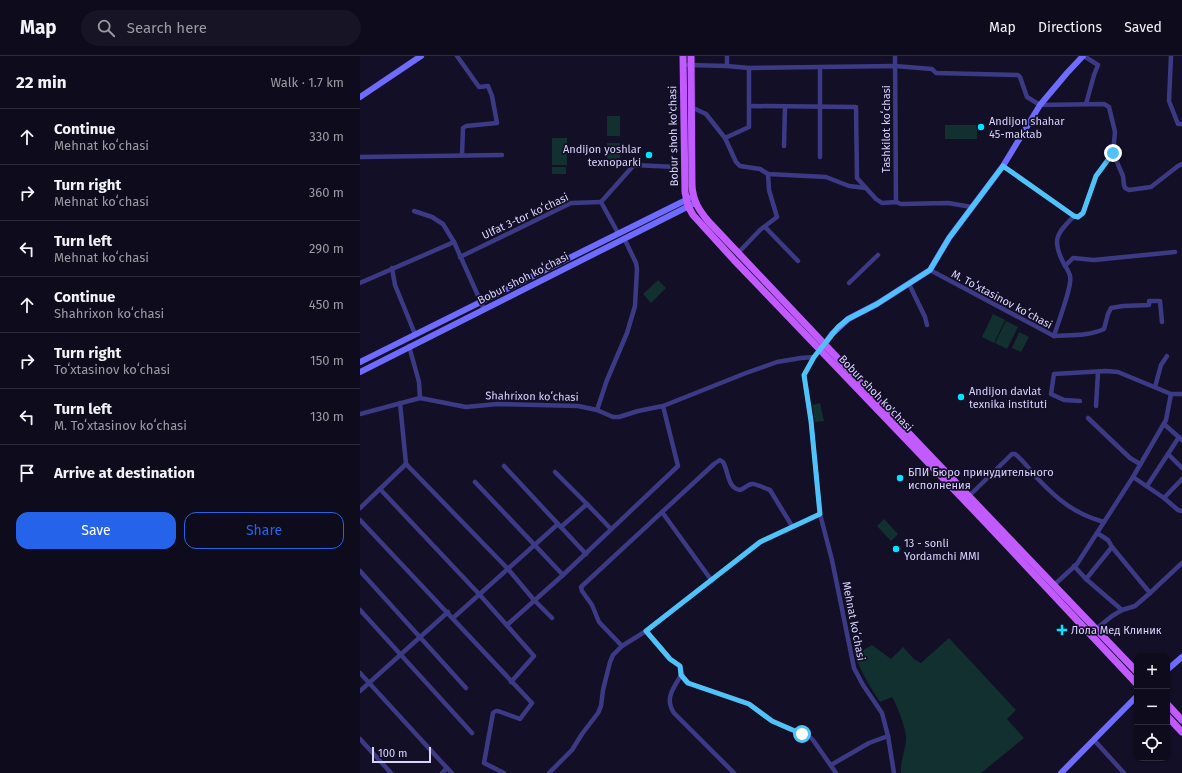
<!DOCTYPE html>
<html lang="en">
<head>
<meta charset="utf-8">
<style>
	body { margin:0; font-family:"Fira Sans",sans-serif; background:#171425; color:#f1f3f6 }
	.controls { position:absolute; right:12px; bottom:12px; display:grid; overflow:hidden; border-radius:8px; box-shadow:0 1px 3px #0004 }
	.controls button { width:36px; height:36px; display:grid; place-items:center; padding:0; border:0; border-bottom:1px solid #2e2b3b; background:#0e0b1c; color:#f1f3f6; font:20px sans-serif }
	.scale { position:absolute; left:12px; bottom:10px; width:59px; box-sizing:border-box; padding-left:4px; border:2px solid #d9d4ff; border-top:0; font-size:11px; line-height:14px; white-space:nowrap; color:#d9d4ff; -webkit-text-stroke:3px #130f26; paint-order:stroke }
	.stop { position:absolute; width:12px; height:12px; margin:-9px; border:3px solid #4fc3f7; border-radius:50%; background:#fff }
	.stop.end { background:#4fc3f7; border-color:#fff; box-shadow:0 1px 4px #0008 }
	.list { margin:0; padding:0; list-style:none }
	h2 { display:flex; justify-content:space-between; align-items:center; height:52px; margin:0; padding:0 16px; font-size:17px }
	h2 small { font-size:13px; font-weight:400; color:#9b9ba3 }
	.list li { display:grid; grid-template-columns:26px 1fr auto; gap:12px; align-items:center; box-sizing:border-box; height:56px; padding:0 16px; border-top:1px solid #2e2b3b }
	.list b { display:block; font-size:15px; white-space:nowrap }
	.list p { margin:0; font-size:13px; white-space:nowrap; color:#9b9ba3 }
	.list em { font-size:13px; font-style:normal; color:#9b9ba3 }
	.actions { display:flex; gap:8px; padding:12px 16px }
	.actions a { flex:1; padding:9px 0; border:1px solid #2563eb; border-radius:12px; text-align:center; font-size:14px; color:#2563eb }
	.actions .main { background:#2563eb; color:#fff }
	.icon { flex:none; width:22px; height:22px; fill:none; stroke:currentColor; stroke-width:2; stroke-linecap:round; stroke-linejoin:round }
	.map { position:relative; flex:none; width:822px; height:717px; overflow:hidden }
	header { display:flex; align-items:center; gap:24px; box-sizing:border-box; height:56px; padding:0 20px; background:#0e0b1c; border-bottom:1px solid #2e2b3b }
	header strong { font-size:19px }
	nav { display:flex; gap:22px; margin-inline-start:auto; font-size:14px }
	.search { width:280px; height:36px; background:#171425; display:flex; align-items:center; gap:10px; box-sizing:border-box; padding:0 14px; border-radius:22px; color:#9b9ba3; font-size:15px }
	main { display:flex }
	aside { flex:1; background:#0e0b1c }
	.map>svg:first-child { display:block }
	.green { fill:#12302f }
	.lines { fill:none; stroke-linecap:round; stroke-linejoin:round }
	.street { stroke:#3d3a85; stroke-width:4.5 }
	.secondary { stroke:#6f6bff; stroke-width:6 }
	.primary { stroke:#c25bff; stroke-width:7 }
	.route { stroke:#4fc3f7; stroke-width:5 }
	.poi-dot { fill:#00e5ff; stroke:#130f26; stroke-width:1.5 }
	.labels { text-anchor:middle; stroke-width:3.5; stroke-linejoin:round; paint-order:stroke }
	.poi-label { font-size:11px; fill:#d9d4ff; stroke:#130f26; text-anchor:start }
	.street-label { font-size:11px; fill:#d9d4ff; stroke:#130f26 }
</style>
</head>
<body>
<header>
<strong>Map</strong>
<div class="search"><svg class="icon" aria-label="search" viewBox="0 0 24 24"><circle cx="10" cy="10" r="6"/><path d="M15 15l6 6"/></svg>Search here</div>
<nav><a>Map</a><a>Directions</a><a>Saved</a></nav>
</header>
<main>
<aside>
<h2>22 min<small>Walk · 1.7 km</small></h2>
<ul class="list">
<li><svg class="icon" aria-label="ahead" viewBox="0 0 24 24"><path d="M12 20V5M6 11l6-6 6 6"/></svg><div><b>Continue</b><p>Mehnat koʻchasi</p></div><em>330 m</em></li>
<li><svg class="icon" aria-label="right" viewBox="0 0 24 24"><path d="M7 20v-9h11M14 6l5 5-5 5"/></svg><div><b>Turn right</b><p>Mehnat koʻchasi</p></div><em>360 m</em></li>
<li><svg class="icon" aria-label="left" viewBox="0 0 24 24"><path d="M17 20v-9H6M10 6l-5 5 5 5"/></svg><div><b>Turn left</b><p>Mehnat koʻchasi</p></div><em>290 m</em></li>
<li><svg class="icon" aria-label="ahead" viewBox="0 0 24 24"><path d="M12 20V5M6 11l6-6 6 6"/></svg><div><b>Continue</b><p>Shahrixon koʻchasi</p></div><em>450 m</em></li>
<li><svg class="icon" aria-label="right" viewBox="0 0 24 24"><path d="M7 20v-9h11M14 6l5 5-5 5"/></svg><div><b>Turn right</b><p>Toʻxtasinov koʻchasi</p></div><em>150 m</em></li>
<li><svg class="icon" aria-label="left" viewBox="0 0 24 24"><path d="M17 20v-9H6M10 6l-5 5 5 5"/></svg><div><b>Turn left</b><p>M. Toʻxtasinov koʻchasi</p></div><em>130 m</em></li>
<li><svg class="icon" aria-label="arrive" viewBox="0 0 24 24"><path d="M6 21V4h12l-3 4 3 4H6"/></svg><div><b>Arrive at destination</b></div></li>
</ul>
<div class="actions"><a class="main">Save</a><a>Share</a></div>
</aside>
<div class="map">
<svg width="822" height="717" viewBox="0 0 822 717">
	<rect width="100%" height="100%" fill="#130f26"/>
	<g class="green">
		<rect x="247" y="60" width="13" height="20"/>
		<rect x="585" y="69" width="32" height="14"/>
		<rect x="192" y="82" width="15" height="27"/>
		<rect x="247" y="87" width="13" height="20"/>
		<rect x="192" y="111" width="14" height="7"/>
		<polygon points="298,224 306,232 291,247 283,238"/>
		<polygon points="633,258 645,264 634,287 622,281"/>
		<polygon points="646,265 658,271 647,293 635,287"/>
		<polygon points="659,276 669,281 661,296 652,292"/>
		<polygon points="460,347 464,365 455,366 452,349"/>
		<polygon points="524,463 538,478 531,485 517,470"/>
		<path d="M589 582 656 654 647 663 664 682 621 717H541C540 703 547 691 546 680 545 670 537 649 532 641L520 646C510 631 501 616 495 599L512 589 531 603 543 591 554 603 561 607Z"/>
	</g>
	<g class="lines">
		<g class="street">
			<polyline points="97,0 119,31 128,30 132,40 137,67 106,70 103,72 102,99"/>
			<polyline points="367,0 367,10"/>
			<polyline points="535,0 536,146"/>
			<polyline points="724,0 738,9 734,19 726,48"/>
			<polyline points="811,0 809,45 818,68 822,68"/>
			<path d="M328 9 367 10 389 12 535 10 572 13 576 17 658 19 660 21 667 41 680 49 744 48 749 51 755 76 753 97 736 120 723 157 718 161 714 160C698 177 691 182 703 206 705 210 709 215 710 220 713 229 697 269 694 280"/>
			<polyline points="389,50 496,51 497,122 506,132"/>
			<polyline points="331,51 346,58 365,82 376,106 380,110 400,113 408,118 466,121 489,130 506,132 516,143 522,147 536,146 541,148 588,147 612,151"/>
			<polyline points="365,82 389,71 389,12"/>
			<polyline points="424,90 425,51"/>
			<polyline points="753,97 763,120 764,129 765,132 769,134 791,131 818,110 822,108"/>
			<polyline points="0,101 142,99"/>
			<polyline points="460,101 460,11"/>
			<polyline points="643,110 714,160"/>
			<polyline points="241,146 274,109 316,111"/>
			<polyline points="241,146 258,177"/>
			<polyline points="54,155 72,161 83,168 94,186"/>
			<polyline points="405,171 438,205"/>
			<polyline points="378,197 400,174 417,161 409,134 408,118"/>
			<polyline points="100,201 211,147 241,146"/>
			<polyline points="705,210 713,202 734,204 815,196"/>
			<polyline points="32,212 35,229 55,278"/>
			<polyline points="570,214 694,280"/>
			<polyline points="0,227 94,186 124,253"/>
			<polyline points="489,227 518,199"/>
			<polyline points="549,228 565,261 567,269"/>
			<path d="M694 280C710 279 729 280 744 273L748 258 751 252 763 250 789 249V245H800L802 266"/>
			<polyline points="49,290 59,326 60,342"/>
			<polyline points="795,331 801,309 807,300"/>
			<polyline points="720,345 704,344 691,338 694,318 745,315 758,316 811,338"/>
			<polyline points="40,347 46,408"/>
			<polyline points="736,350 738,316"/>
			<polyline points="237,354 247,324 267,277 275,250 277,213 276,207 264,182"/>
			<polyline points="0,358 60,342 106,351 137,348 218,350 237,354 253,361 259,361 278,355 303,350 386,317 417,306 441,302 454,301"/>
			<polyline points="728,362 770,402 780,408"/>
			<polyline points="804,368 822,384"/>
			<polyline points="819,381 808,398 822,412"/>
			<polyline points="144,410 226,498"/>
			<polyline points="195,416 227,448"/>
			<polyline points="773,421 804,442 822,423"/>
			<polyline points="115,426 203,519"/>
			<polyline points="787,430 808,398"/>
			<polyline points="20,433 119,538 174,600 151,626"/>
			<path d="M609 440 652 398H655C663 404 671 415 678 423 698 444 715 458 744 466"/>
			<polyline points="804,442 818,454 822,455"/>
			<polyline points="0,452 46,408 148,513 174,544 192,562"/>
			<polyline points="302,456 352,525"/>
			<polyline points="460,458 472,504 494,612 503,629 522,657 528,680 534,717"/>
			<polyline points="0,464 172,647 160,663 138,655 136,655 133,657 124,707 144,717"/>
			<polyline points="201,471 227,448 251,473"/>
			<polyline points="737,477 748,484 752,491"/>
			<polyline points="714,510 726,523 752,491 790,537 822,507"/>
			<polyline points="0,515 106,632"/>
			<polyline points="726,523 762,554"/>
			<polyline points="694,529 717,508 773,421 806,364 811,338 822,338"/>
			<polyline points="0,554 112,677"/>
			<polyline points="93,562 198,468"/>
			<polyline points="147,569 203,519 318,410 303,350"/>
			<polyline points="736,573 752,560 762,554 775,550 790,537"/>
			<path d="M286 575 310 603 320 610C323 616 321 622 327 627L389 648 412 665 429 673 449 680 453 684 476 717"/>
			<path d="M262 590 239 566 232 549 222 535 221 531 354 408 360 404 363 406C369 416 367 432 380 434 384 433 388 428 392 428 395 427 406 433 410 434L432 470"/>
			<polyline points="0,617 87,712 82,717"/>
			<path d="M321 619C314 632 304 642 314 657L374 717"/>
			<polyline points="0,635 88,556"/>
			<polyline points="0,683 31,717"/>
			<polyline points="734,684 764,717"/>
			<polyline points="471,709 509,687 528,680"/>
			<polyline points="87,712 92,717"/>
			<polyline points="189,717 212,694 222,678 238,657 241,650 243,634 250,606 253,599 262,590 286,575 401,486 460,458 451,365 444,319 454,301 460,294"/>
		</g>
		<g class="secondary">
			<polyline points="0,41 61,0"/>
			<polyline points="462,292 472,278 488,263 517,248 570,214 589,182 643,110 680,49 707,17 723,0"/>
			<polyline points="0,306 330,142"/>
			<polyline points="0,316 335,147"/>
			<polyline points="807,614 822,601"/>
			<polyline points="701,717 777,640"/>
		</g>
		<g class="primary">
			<polyline points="323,0 325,136 328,150 333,159 374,204 625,466 777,628"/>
			<path d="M331 0 332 130C333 145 339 154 348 165L537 365 777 616"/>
			<polyline points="807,648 822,664"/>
			<polyline points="807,660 822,676"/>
		</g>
	</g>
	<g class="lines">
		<polyline class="route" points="442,678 412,665 389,648 328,627 321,619 320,610 310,603 286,575 400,486 460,458 451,365 444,319 454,301 478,271 488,263 517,248 570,214 589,182 643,110 714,160 718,161 723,157 736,120 753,97"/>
	</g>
	<g class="poi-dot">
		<circle cx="621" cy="71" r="4"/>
		<circle cx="289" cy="99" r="4"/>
		<circle cx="601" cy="341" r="4"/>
		<circle cx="540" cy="422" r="4"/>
		<circle cx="536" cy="493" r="4"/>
		<path d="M700 568h4v4h4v4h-4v4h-4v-4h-4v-4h4z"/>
	</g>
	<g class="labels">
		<g class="poi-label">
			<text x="629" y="69">Andijon shahar<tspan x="629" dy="13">45-maktab</tspan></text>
			<text x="281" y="97" text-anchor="end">Andijon yoshlar<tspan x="281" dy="13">texnoparki</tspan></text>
			<text x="609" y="339">Andijon davlat<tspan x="609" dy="13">texnika instituti</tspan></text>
			<text x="548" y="420">БПИ Бюро принудительного<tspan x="548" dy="13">исполнения</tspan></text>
			<text x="544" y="491">13 - sonli<tspan x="544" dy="13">Yordamchi MMI</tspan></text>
			<text x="711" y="578">Лола Мед Клиник</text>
		</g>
		<g class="street-label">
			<text transform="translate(526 73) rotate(-90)" y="4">Tashkilot koʻchasi</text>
			<text transform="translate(313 80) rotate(-91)" y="4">Bobur shoh ko'chasi</text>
			<text transform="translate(165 160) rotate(-25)" y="4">Ulfat 3-tor koʻchasi</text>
			<text transform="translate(163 222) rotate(-27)" y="4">Bobur shoh koʻchasi</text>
			<text transform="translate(642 243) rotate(28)" y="4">M. Toʻxtasinov koʻchasi</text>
			<text transform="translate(516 337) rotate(46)" y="4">Bobur shoh ko'chasi</text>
			<text transform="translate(172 340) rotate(1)" y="4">Shahrixon koʻchasi</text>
			<text transform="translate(494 565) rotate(79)" y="4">Mehnat koʻchasi</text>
		</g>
	</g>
</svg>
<div class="controls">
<button>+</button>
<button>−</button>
<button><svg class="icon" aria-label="locate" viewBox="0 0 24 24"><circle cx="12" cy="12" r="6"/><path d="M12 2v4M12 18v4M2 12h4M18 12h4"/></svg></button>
</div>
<div class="scale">100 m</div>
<div class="stop" style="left:442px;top:678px"></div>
<div class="stop end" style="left:753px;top:97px"></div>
</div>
</main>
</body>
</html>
